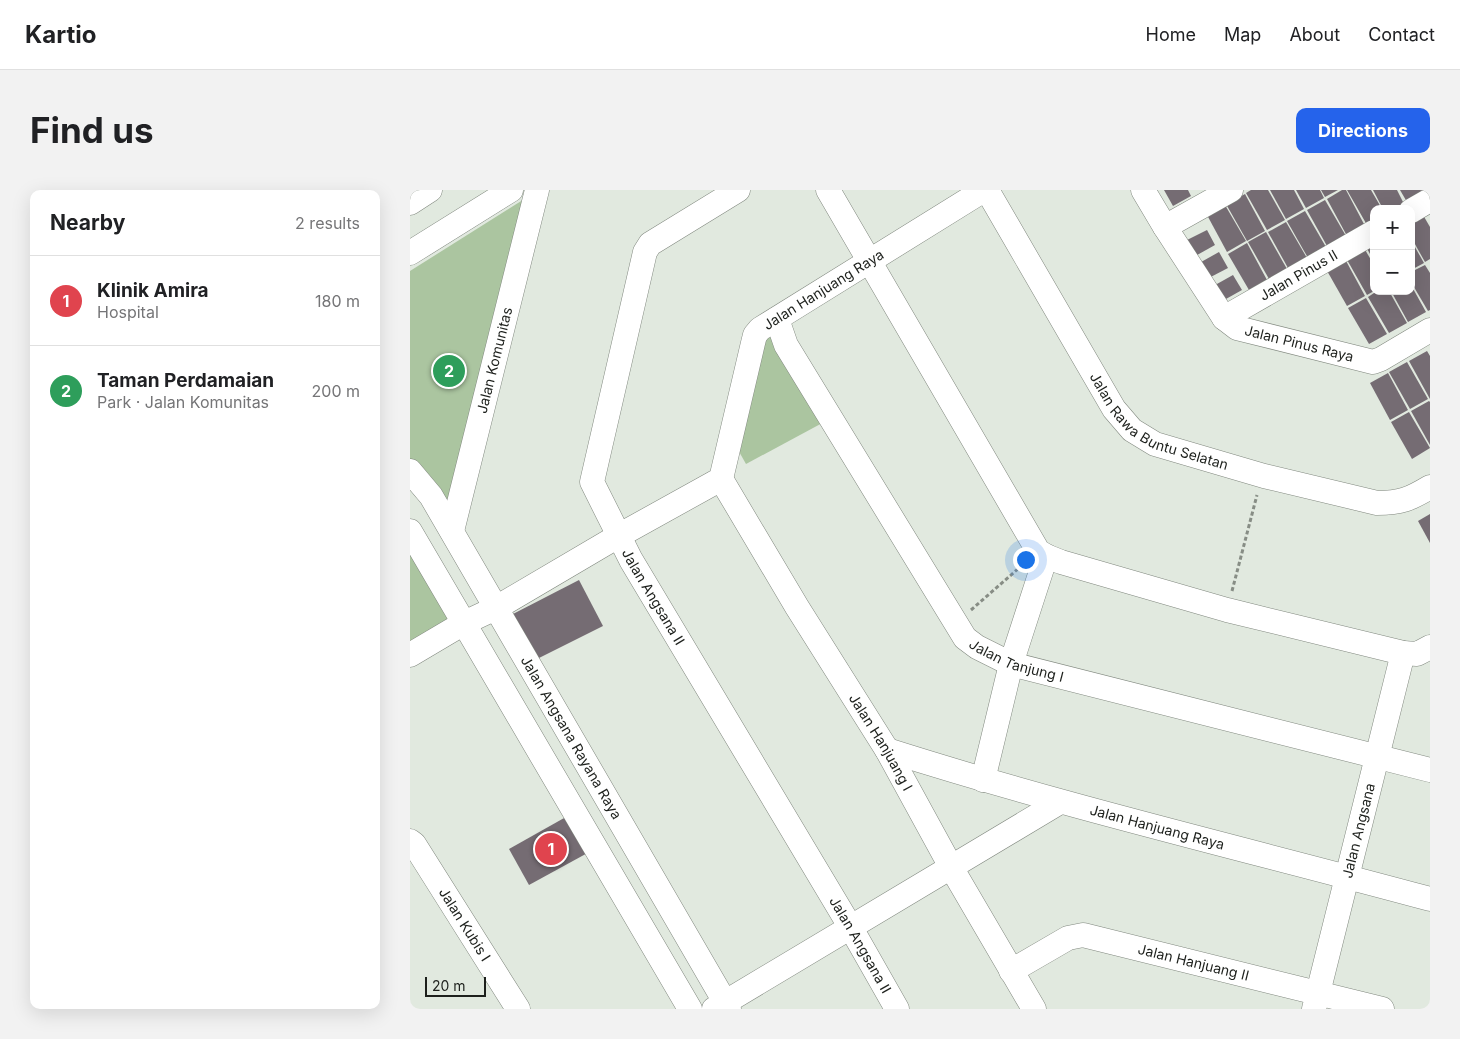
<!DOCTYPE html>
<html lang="en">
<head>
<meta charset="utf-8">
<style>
	body { margin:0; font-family:Inter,sans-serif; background:#f2f2f2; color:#202124 }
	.controls { position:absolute; right:15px; top:15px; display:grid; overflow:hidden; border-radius:10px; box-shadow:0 5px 20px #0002 }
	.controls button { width:45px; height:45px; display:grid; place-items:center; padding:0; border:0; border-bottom:1px solid #e0e0e0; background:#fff; color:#202124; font:25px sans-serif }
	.scale { position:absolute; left:15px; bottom:12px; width:61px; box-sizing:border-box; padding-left:5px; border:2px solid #1d201c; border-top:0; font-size:14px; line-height:18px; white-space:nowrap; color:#1d201c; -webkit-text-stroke:4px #e1e9df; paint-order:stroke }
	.you { position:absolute; left:615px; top:369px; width:18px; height:18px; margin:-12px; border:4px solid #fff; border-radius:50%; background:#1a73e8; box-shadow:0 0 0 8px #1a73e833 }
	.badge { display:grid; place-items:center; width:32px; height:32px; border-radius:50%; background:#2563eb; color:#fff; font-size:16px; font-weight:700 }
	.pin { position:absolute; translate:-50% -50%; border:2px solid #fff; box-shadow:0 1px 5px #0006 }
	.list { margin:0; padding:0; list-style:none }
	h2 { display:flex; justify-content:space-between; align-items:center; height:65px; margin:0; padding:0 20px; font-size:21px }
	h2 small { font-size:16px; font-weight:400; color:#757577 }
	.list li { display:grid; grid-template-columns:32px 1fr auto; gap:15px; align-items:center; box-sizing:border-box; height:90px; padding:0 20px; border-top:1px solid #e0e0e0 }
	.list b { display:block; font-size:19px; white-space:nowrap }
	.list p { margin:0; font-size:16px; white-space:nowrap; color:#757577 }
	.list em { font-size:16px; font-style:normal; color:#757577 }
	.map { position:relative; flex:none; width:1020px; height:819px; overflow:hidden; border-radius:10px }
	header { display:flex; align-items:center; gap:30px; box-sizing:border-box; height:70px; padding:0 25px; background:#fff; border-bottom:1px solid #e0e0e0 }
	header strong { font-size:24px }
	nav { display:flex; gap:28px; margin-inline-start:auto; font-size:18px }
	.intro { display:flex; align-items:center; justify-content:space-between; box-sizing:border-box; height:120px; padding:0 30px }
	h1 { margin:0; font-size:35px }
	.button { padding:12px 22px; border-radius:10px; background:#2563eb; color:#fff; font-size:18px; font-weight:700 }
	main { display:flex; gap:30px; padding:0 30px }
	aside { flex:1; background:#fff; border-radius:10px; box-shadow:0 5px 20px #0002 }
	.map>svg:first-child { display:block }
	.green { fill:#abc5a0 }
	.building { fill:#756c73 }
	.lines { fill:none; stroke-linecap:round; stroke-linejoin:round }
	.minor-casing { stroke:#81887f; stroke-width:25 }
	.path { stroke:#878d85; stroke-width:3; stroke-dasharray:4 2.5; stroke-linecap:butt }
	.minor { stroke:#fff; stroke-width:24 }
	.labels { text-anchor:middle; stroke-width:5; stroke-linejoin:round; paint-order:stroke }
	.street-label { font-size:14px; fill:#1d201c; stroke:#e1e9df }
</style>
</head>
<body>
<header>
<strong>Kartio</strong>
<nav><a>Home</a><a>Map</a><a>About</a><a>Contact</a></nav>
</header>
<div class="intro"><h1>Find us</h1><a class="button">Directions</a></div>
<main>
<aside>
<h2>Nearby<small>2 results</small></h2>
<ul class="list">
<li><span class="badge" style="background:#e0444e">1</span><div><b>Klinik Amira</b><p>Hospital</p></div><em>180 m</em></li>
<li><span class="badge" style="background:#2e9e5b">2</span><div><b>Taman Perdamaian</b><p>Park · Jalan Komunitas</p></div><em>200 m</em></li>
</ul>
</aside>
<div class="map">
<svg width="1020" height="819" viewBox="0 0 1020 819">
	<rect width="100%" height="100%" fill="#e1e9df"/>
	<g class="green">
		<polygon points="116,8 42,341 0,281 0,81"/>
		<polygon points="365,144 416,231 336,274 327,258 352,150"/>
		<polygon points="2,364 41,432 0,456 0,365"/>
	</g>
	<g class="building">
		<polygon points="754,0 778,0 781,6 763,16"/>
		<polygon points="841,0 858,0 875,30 857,40 836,3"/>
		<polygon points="860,0 884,0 894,19 876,29"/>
		<polygon points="886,0 910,0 914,8 896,18"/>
		<polygon points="911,0 928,0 915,7"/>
		<polygon points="932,0 936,0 955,36 937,46 917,9"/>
		<polygon points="937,0 961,0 972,19 964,19 964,31 957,35"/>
		<polygon points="963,0 987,0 994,14 985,19 973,19"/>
		<polygon points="990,0 1014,0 997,12"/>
		<polygon points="835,4 855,41 837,51 816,14"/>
		<polygon points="915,10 936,46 917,56 897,20"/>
		<polygon points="815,15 836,51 817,62 797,25"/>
		<polygon points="895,21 916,57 898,68 877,31"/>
		<polygon points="1013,25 1020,37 1020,69 1015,72 1001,47 1001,32"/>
		<polygon points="876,32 897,68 878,78 858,42"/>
		<polygon points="797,40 805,55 780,69 771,53"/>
		<polygon points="856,42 877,79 859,89 838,52"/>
		<polygon points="1001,50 1014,73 1001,80"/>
		<polygon points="964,52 964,71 956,57"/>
		<polygon points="837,53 857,90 839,100 818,64"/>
		<polygon points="954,58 964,75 964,101 957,105 936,68"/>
		<polygon points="809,62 818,78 793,91 784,76"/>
		<polygon points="935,69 955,106 937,116 916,79"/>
		<polygon points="1015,75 1020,83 1020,120 1018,121 1001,92 1001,82"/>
		<polygon points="823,85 832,100 807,114 798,99"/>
		<polygon points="1001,95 1016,122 998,132 981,101 1001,101"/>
		<polygon points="967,101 979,101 997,133 979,143 958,107"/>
		<polygon points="956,108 977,144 959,154 938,118"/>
		<polygon points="1017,161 1020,166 1020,209 999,171"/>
		<polygon points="997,172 1018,209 1000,219 979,182"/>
		<polygon points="978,183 998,220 980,230 960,193"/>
		<polygon points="1019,211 1020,212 1020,255 1001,221"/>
		<polygon points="999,222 1020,258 1002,269 981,232"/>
		<polygon points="1020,324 1020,353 1008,331"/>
		<polygon points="169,390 193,436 127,469 103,424"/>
		<polygon points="163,623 183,660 119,695 99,659"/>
	</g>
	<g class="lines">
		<defs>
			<g id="minor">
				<path id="s1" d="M328 0 240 54 235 62 182 292 221 370 441 738 487 819"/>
				<polyline points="418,0 628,361 636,366 651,372 817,420 993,463 1007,464 1020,457"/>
				<path id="s2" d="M577 0 704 219 722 240 745 254 854 286 967 313C991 313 1000 309 1020 297"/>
				<path id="s3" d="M733 0 755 37 814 128 827 138 963 172 971 169 1020 140"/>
				<polyline points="0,13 20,0"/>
				<polyline points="1001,21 1020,10"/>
				<polyline points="755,37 821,0"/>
				<polyline points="0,63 101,0"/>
				<path id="s4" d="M814 128 964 42"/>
				<path id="s5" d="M367 129 376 155 555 448 567 457 601 474 1020 580"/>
				<path id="s6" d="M0 281 21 306 319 819"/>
				<path id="s7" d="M311 289 387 417 477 560 541 677 624 819"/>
				<polyline points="0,341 280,819"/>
				<path id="s8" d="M42 341 127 0"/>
				<path id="s9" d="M0 465 54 433 86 418 210 345 311 289 343 153 345 145 350 139 574 0"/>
				<path id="s10" d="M477 560C656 617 839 660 1020 709"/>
				<polyline points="573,590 601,474 636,366"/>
				<path id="s11" d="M0 651 4 654 108 819"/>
				<path id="s12" d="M601 781 658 748 673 745 972 819"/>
				<polyline points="304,819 650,612"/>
				<path id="s13" d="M904 819 993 463"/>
			</g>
		</defs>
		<use href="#minor" class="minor-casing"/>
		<g class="path">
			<polyline points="822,401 847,305"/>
			<polyline points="561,420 609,378"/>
		</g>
		<use href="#minor" class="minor"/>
	</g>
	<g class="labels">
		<g class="street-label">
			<text dy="5" stroke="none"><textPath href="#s4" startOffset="86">Jalan Pinus II</textPath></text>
			<text dy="5" stroke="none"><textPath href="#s9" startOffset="588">Jalan Hanjuang Raya</textPath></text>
			<text dy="5" stroke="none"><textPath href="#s3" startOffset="232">Jalan Pinus Raya</textPath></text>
			<text dy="5" stroke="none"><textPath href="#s8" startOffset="176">Jalan Komunitas</textPath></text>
			<text dy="5" stroke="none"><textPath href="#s2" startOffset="298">Jalan Rawa Buntu Selatan</textPath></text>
			<text dy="5" stroke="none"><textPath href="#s1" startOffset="479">Jalan Angsana II</textPath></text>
			<text dy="5" stroke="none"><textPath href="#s5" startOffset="428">Jalan Tanjung I</textPath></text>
			<text dy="5" stroke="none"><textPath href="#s6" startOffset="312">Jalan Angsana Rayana Raya</textPath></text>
			<text dy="5" stroke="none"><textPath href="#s7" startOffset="308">Jalan Hanjuang I</textPath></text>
			<text dy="5" stroke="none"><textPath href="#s10" startOffset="281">Jalan Hanjuang Raya</textPath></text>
			<text dy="5" stroke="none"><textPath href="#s13" startOffset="184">Jalan Angsana</textPath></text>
			<text dy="5" stroke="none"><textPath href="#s11" startOffset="100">Jalan Kubis I</textPath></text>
			<text dy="5" stroke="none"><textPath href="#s1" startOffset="884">Jalan Angsana II</textPath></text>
			<text dy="5" stroke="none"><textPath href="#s12" startOffset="195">Jalan Hanjuang II</textPath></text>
		</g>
	</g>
</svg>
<div class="controls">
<button>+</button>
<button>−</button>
</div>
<div class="scale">20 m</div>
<div class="you"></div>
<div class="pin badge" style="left:141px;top:659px;background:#e0444e">1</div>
<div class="pin badge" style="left:39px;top:181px;background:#2e9e5b">2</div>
</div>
</main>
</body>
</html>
